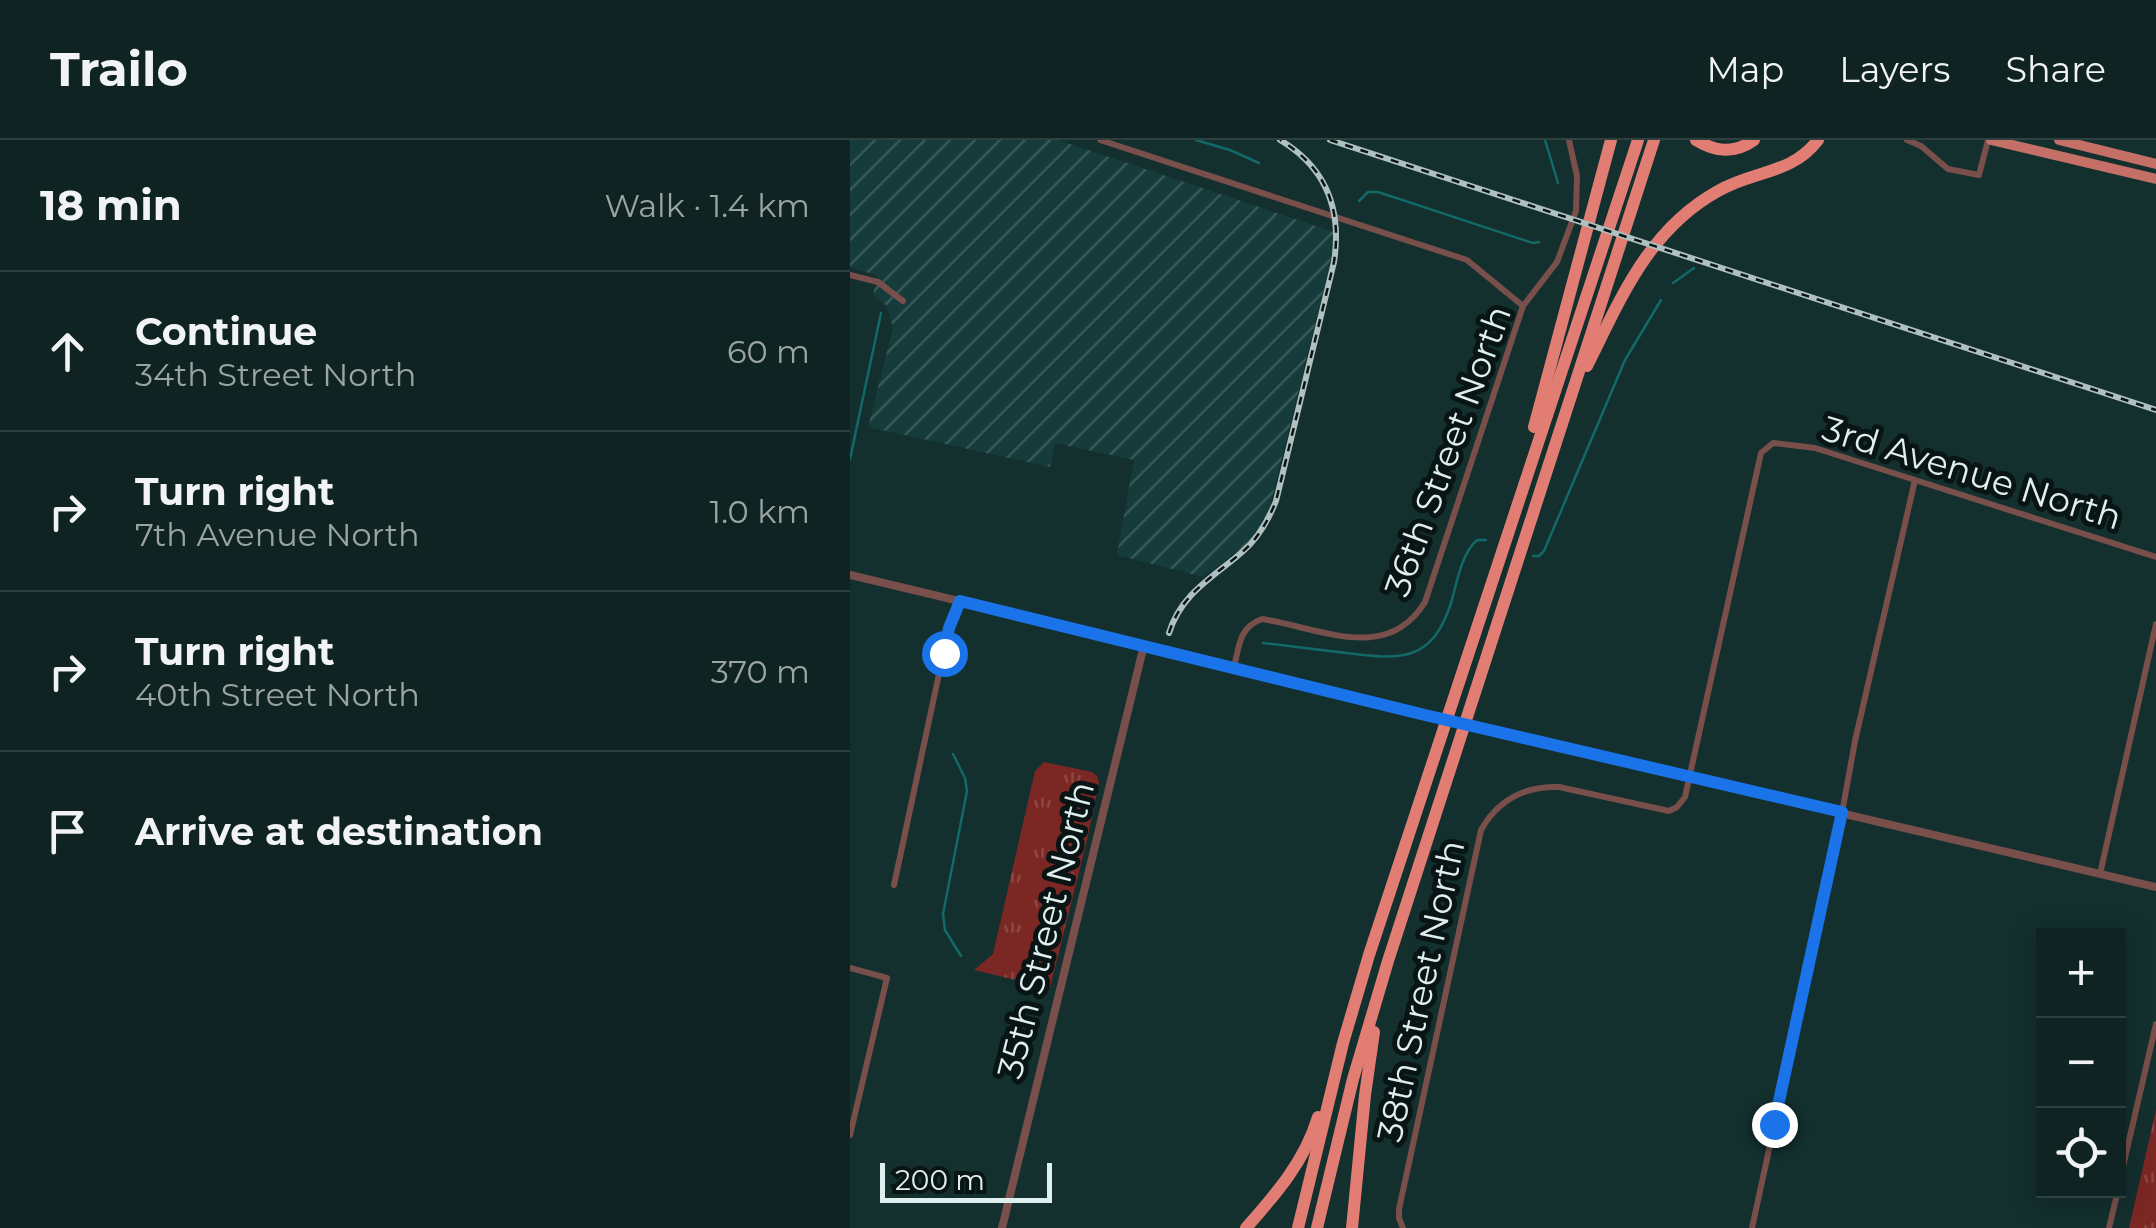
<!DOCTYPE html>
<html lang="en">
<head>
<meta charset="utf-8">
<style>
	body { margin:0; font-family:Montserrat,sans-serif; background:#1c2f2f; color:#f1f3f6 }
	.controls { position:absolute; right:30px; bottom:30px; display:grid; overflow:hidden; border-radius:0px; box-shadow:0 5px 25px #0003 }
	.controls button { width:90px; height:90px; display:grid; place-items:center; padding:0; border:0; border-bottom:2px solid #2e4040; background:#0e2322; color:#f1f3f6; font:50px sans-serif }
	.scale { position:absolute; left:30px; bottom:25px; width:172px; box-sizing:border-box; padding-left:10px; border:5px solid #dfefee; border-top:0; font-size:28px; line-height:35px; white-space:nowrap; color:#dfefee; -webkit-text-stroke:8px #091514; paint-order:stroke }
	.stop { position:absolute; width:30px; height:30px; margin:-22px; border:8px solid #1a73e8; border-radius:50%; background:#fff }
	.stop.end { background:#1a73e8; border-color:#fff; box-shadow:0 2px 10px #0008 }
	.list { margin:0; padding:0; list-style:none }
	h2 { display:flex; justify-content:space-between; align-items:center; height:130px; margin:0; padding:0 40px; font-size:42px }
	h2 small { font-size:32px; font-weight:400; color:#9ba4a5 }
	.list li { display:grid; grid-template-columns:65px 1fr auto; gap:30px; align-items:center; box-sizing:border-box; height:160px; padding:0 40px; border-top:2px solid #2e4040 }
	.list b { display:block; font-size:38px; white-space:nowrap }
	.list p { margin:0; font-size:32px; white-space:nowrap; color:#9ba4a5 }
	.list em { font-size:32px; font-style:normal; color:#9ba4a5 }
	.icon { flex:none; width:55px; height:55px; fill:none; stroke:currentColor; stroke-width:2; stroke-linecap:round; stroke-linejoin:round }
	.map { position:relative; flex:none; width:1306px; height:1088px; overflow:hidden }
	header { display:flex; align-items:center; gap:60px; box-sizing:border-box; height:140px; padding:0 50px; background:#0e2322; border-bottom:2px solid #2e4040 }
	header strong { font-size:48px }
	nav { display:flex; gap:55px; margin-inline-start:auto; font-size:35px }
	main { display:flex }
	aside { flex:1; background:#0e2322 }
	.map>svg:first-child { display:block }
	.industrial { fill:url(#industrial-furrows) }
	.grass { fill:url(#grass-tufts) }
	.lines { fill:none; stroke-linecap:round; stroke-linejoin:round }
	.stream { stroke:#136967; stroke-width:2.5 }
	.minor { stroke:#784f4a; stroke-width:6 }
	.tertiary { stroke:#784f4a; stroke-width:8 }
	.primary { stroke:#c47067; stroke-width:10 }
	.motorway { stroke:#e27d73; stroke-width:12 }
	.rail-casing { stroke:#aec1c0; stroke-width:6 }
	.rail { stroke:#091514; stroke-width:2.5; stroke-dasharray:8; stroke-linecap:butt }
	.tertiary-bridge { stroke:#784f4a; stroke-width:8 }
	.route { stroke:#1a73e8; stroke-width:12 }
	.labels { text-anchor:middle; stroke-width:10; stroke-linejoin:round; paint-order:stroke }
	.street-label { font-size:35px; fill:#dfefee; stroke:#091514 }
</style>
</head>
<body>
<header>
<strong>Trailo</strong>
<nav><a>Map</a><a>Layers</a><a>Share</a></nav>
</header>
<main>
<aside>
<h2>18 min<small>Walk · 1.4 km</small></h2>
<ul class="list">
<li><svg class="icon" aria-label="ahead" viewBox="0 0 24 24"><path d="M12 20V5M6 11l6-6 6 6"/></svg><div><b>Continue</b><p>34th Street North</p></div><em>60 m</em></li>
<li><svg class="icon" aria-label="right" viewBox="0 0 24 24"><path d="M7 20v-9h11M14 6l5 5-5 5"/></svg><div><b>Turn right</b><p>7th Avenue North</p></div><em>1.0 km</em></li>
<li><svg class="icon" aria-label="right" viewBox="0 0 24 24"><path d="M7 20v-9h11M14 6l5 5-5 5"/></svg><div><b>Turn right</b><p>40th Street North</p></div><em>370 m</em></li>
<li><svg class="icon" aria-label="arrive" viewBox="0 0 24 24"><path d="M6 21V4h12l-3 4 3 4H6"/></svg><div><b>Arrive at destination</b></div></li>
</ul>
</aside>
<div class="map">
<svg width="1306" height="1088" viewBox="0 0 1306 1088">
	<defs>
		<pattern id="industrial-furrows" width="10" height="10" patternUnits="userSpaceOnUse" patternTransform="scale(2.5)"><rect width="10" height="10" fill="#153c3b"/><path d="M-1 1l2-2M0 10L10 0M9 11l2-2" fill="none" stroke="#375858"/></pattern>
		<pattern id="grass-tufts" width="24" height="20" patternUnits="userSpaceOnUse" patternTransform="scale(2.5)"><rect width="24" height="20" fill="#7b2723"/><path d="M3 7l-1-3M5 7V3M7 7l1-3M15 17l-1-3M17 17v-4M19 17l1-3" fill="none" stroke="#8d4743"/></pattern>
	</defs>
	<rect width="100%" height="100%" fill="#132f2e"/>
	<polygon class="industrial" points="0,0 208,0 484,92 481,119 420,366 410,386 393,407 353,437 267,415 284,320 205,303 200,327 18,287 43,188 37,166 23,155 27,135 0,128"/>
	<g class="grass">
		<polygon points="194,622 242,632 247,636 249,642 237,700 200,848 124,830 143,814 185,631"/>
		<polygon points="1306,970 1306,1088 1279,1088"/>
	</g>
	<g class="lines">
		<g class="stream">
			<polyline points="346,0 380,10 409,23"/>
			<polyline points="695,0 708,43"/>
			<polyline points="509,61 518,52 528,52 683,103 689,102"/>
			<polyline points="823,143 844,128"/>
			<polyline points="0,319 31,173"/>
			<polyline points="683,416 689,416 694,411 775,220 811,160"/>
			<path d="M413 503C441 506 469 510 497 513 551 520 582 522 601 463 607 443 611 414 627 400H636"/>
			<polyline points="103,614 115,638 117,651 93,774 95,790 111,816"/>
		</g>
		<g class="minor">
			<polyline points="250,0 617,120 673,166"/>
			<polyline points="1057,0 1071,6 1098,29 1129,35 1138,0"/>
			<polyline points="0,135 28,142 53,161"/>
			<path d="M384 528C389 506 389 487 412 479 470 488 537 524 575 462L673 166 707 122 726 71 727 36 719 0"/>
			<polyline points="1250,734 1306,484"/>
			<polyline points="44,745 99,487 110,461"/>
			<polyline points="0,828 37,838 0,995"/>
			<polyline points="1268,1048 1306,884"/>
			<path d="M553 1088 549 1078V1069L631 690C648 660 675 646 709 647L819 671 827 667 835 657 911 313 923 303 965 308 1306 417"/>
			<polyline points="902,1088 992,673 1005,601 1065,340"/>
			<polyline points="1259,1088 1268,1050"/>
		</g>
		<g class="tertiary">
			<polyline points="0,435 365,522 575,575"/>
			<polyline points="637,590 1306,747"/>
			<polyline points="152,1088 294,505"/>
		</g>
		<g class="primary">
			<polyline points="1141,0 1306,39"/>
			<polyline points="1209,0 1306,24"/>
		</g>
		<g class="motorway">
			<path d="M846 0C866 12 884 14 904 0"/>
			<path d="M737 226C771 158 798 90 868 51 904 30 941 35 968 0"/>
			<polyline points="684,287 761,0"/>
			<path d="M396 1088C426 1054 455 1021 468 977"/>
			<polyline points="448,1088 493,903 519,815 788,0"/>
			<polyline points="467,1088 503,939 538,821 804,0"/>
			<polyline points="502,1088 515,955 524,892"/>
		</g>
		<defs>
			<g id="rail">
				<polyline points="480,0 1306,270"/>
				<path d="M319 493C331 454 362 438 391 413 408 399 418 381 426 361L484 122C492 70 477 28 430 0"/>
			</g>
		</defs>
		<use href="#rail" class="rail-casing"/>
		<use href="#rail" class="rail"/>
		<polyline class="tertiary-bridge" points="575,575 637,590"/>
	</g>
	<g class="lines">
		<polyline class="route" points="94,513 99,488 110,461 575,575 992,672 924,984"/>
	</g>
	<g class="labels">
		<g class="street-label">
			<text transform="translate(598 311) rotate(-70)" y="12">36th Street North</text>
			<text transform="translate(1122 333) rotate(17)" y="12">3rd Avenue North</text>
			<text transform="translate(196 790) rotate(-76)" y="12">35th Street North</text>
			<text transform="translate(571 851) rotate(-78)" y="12">38th Street North</text>
		</g>
	</g>
</svg>
<div class="controls">
<button>+</button>
<button>−</button>
<button><svg class="icon" aria-label="locate" viewBox="0 0 24 24"><circle cx="12" cy="12" r="6"/><path d="M12 2v4M12 18v4M2 12h4M18 12h4"/></svg></button>
</div>
<div class="scale">200 m</div>
<div class="stop" style="left:94px;top:513px"></div>
<div class="stop end" style="left:924px;top:984px"></div>
</div>
</main>
</body>
</html>
